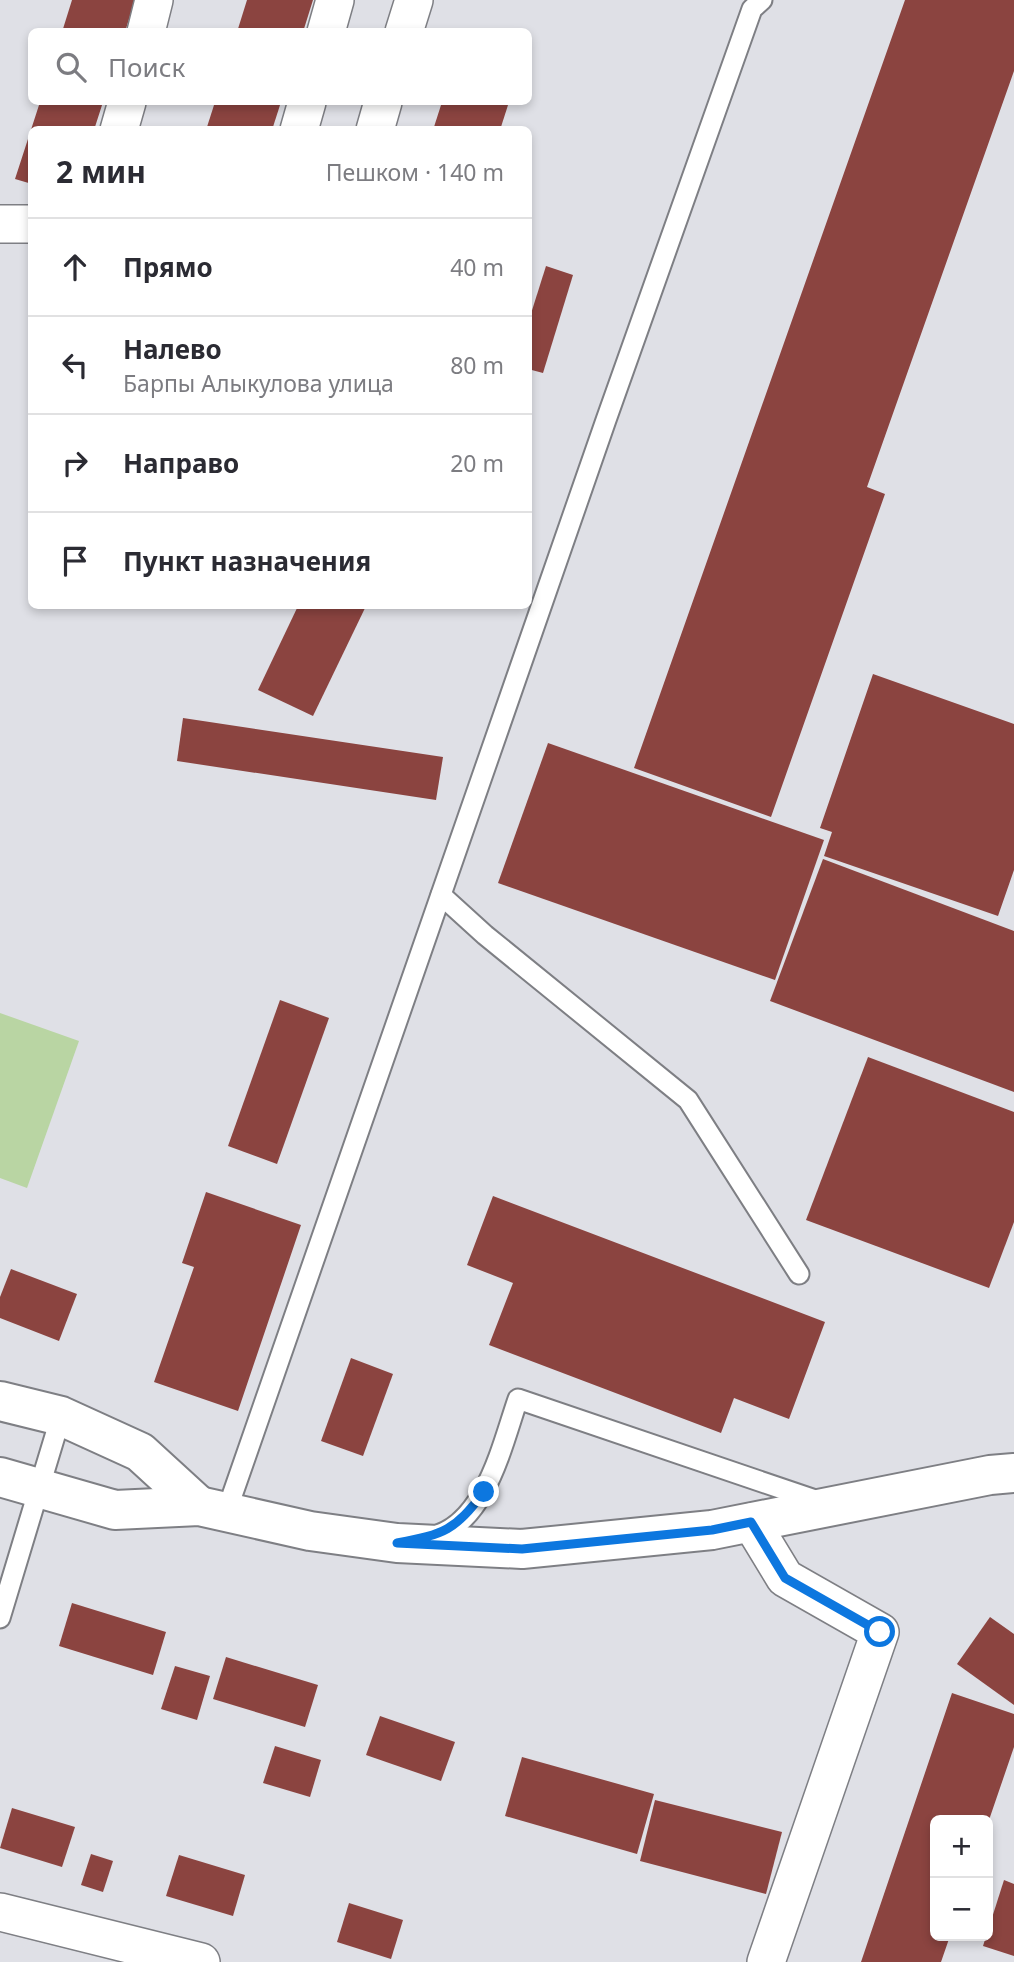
<!DOCTYPE html>
<html lang="ru">
<head>
<meta charset="utf-8">
<style>
	body { margin:0; font-family:"Noto Sans",sans-serif; background:#f7f7f7; color:#2b2b33 }
	.controls { position:absolute; right:21px; bottom:21px; display:grid; overflow:hidden; border-radius:10px; box-shadow:0 4px 10px #0003 }
	.controls button { width:63px; height:63px; display:grid; place-items:center; padding:0; border:0; border-bottom:2px solid #e1e1e2; background:#fff; color:#2b2b33; font:35px sans-serif }
	.stop { position:absolute; width:21px; height:21px; margin:-16px; border:5px solid #0d77df; border-radius:50%; background:#fff }
	.stop.end { background:#0d77df; border-color:#fff; box-shadow:0 2px 7px #0008 }
	.list { margin:0; padding:0; list-style:none }
	h2 { display:flex; justify-content:space-between; align-items:center; height:91px; margin:0; padding:0 28px; font-size:30px }
	h2 small { font-size:23px; font-weight:400; color:#7c7c81 }
	.list li { display:grid; grid-template-columns:46px 1fr auto; gap:21px; align-items:center; box-sizing:border-box; height:98px; padding:0 28px; border-top:2px solid #e1e1e2 }
	.list b { display:block; font-size:26px; white-space:nowrap }
	.list p { margin:0; font-size:23px; white-space:nowrap; color:#7c7c81 }
	.list em { font-size:23px; font-style:normal; color:#7c7c81 }
	.icon { flex:none; width:38px; height:38px; fill:none; stroke:currentColor; stroke-width:2; stroke-linecap:round; stroke-linejoin:round }
	.map { position:relative; flex:none; width:1014px; height:1962px; overflow:hidden }
	.search { position:absolute; background:#fff; box-shadow:0 4px 10px #0003; left:28px; top:28px; width:504px; height:77px; display:flex; align-items:center; gap:18px; box-sizing:border-box; padding:0 24px; border-radius:10px; color:#7c7c81; font-size:26px }
	.panel { position:absolute; background:#fff; box-shadow:0 4px 10px #0003; left:28px; top:126px; width:504px; height:483px; border-radius:10px }
	.map>svg:first-child { display:block }
	.green { fill:#b9d5a3 }
	.building { fill:#8b4440 }
	.lines { fill:none; stroke-linecap:round; stroke-linejoin:round }
	.service-casing { stroke:#7e7f84; stroke-width:23 }
	.minor-casing { stroke:#7e7f84; stroke-width:40 }
	.primary-casing { stroke:#7e7f84; stroke-width:42 }
	.service { stroke:#fff; stroke-width:19 }
	.minor { stroke:#fff; stroke-width:37 }
	.primary { stroke:#fff; stroke-width:38 }
	.route { stroke:#0d77df; stroke-width:9 }
</style>
</head>
<body>
<div class="map">
<svg width="1014" height="1962" viewBox="0 0 1014 1962">
	<rect width="100%" height="100%" fill="#dfe0e6"/>
	<polygon class="green" points="0,1013 79,1041 27,1188 0,1178"/>
	<g class="building">
		<polygon points="72,0 135,0 125,32 62,32"/>
		<polygon points="247,0 313,0 303,32 237,32"/>
		<polygon points="905,0 1014,0 1014,71 867,487 885,494 771,817 634,768"/>
		<polygon points="40,102 103,102 94,130 32,130 32,184 15,179"/>
		<polygon points="215,102 281,102 272,130 206,130"/>
		<polygon points="442,102 509,102 500,130 433,130"/>
		<polygon points="546,266 573,275 543,373 528,369 528,323"/>
		<polygon points="298,606 366,606 313,716 258,690"/>
		<polygon points="873,674 1014,724 1014,870 998,916 824,856 832,832 820,828"/>
		<polygon points="183,718 443,757 436,800 177,761"/>
		<polygon points="548,743 824,840 775,980 498,883"/>
		<polygon points="823,859 1014,931 1014,1092 770,1001"/>
		<polygon points="280,1000 329,1018 277,1164 228,1146"/>
		<polygon points="868,1057 1014,1112 1014,1222 989,1288 806,1220"/>
		<polygon points="206,1192 301,1225 238,1411 154,1382 194,1267 182,1263"/>
		<polygon points="493,1196 825,1322 789,1419 734,1398 721,1433 489,1345 513,1283 467,1265"/>
		<polygon points="11,1269 77,1294 59,1341 0,1318 0,1297"/>
		<polygon points="351,1358 393,1374 363,1456 321,1441"/>
		<polygon points="72,1603 166,1632 153,1675 59,1646"/>
		<polygon points="990,1617 1014,1634 1014,1705 957,1664"/>
		<polygon points="226,1657 318,1685 305,1727 213,1699"/>
		<polygon points="175,1666 210,1676 197,1720 161,1709"/>
		<polygon points="952,1693 1014,1714 1014,1747 989,1820 935,1820 935,1936 950,1936 941,1962 861,1962"/>
		<polygon points="380,1716 455,1742 441,1781 366,1755"/>
		<polygon points="275,1746 321,1760 310,1797 263,1783"/>
		<polygon points="522,1757 654,1794 637,1854 505,1816"/>
		<polygon points="655,1800 782,1832 766,1894 640,1861"/>
		<polygon points="12,1808 75,1827 62,1867 0,1848"/>
		<polygon points="91,1854 113,1861 103,1892 81,1885"/>
		<polygon points="179,1855 245,1875 233,1916 166,1896"/>
		<polygon points="1004,1880 1014,1884 1014,1956 983,1946"/>
		<polygon points="349,1903 403,1920 391,1959 337,1942"/>
	</g>
	<g class="lines">
		<defs>
			<g id="service">
				<polyline points="441,895 485,935 688,1100 799,1274"/>
				<polyline points="226,1513 606,420 752,9 762,0"/>
				<path d="M430 1537C485 1526 502 1445 518 1399L821 1502"/>
				<polyline points="0,1618 61,1416"/>
			</g>
			<g id="minor">
				<polyline points="146,32 154,0"/>
				<polyline points="326,32 335,0"/>
				<polyline points="404,32 414,0"/>
				<polyline points="119,130 127,102"/>
				<polyline points="299,130 307,102"/>
				<polyline points="375,130 383,102"/>
				<polyline points="0,224 32,224"/>
				<polyline points="751,1522 785,1578 880,1632 766,1962"/>
				<polyline points="0,1912 201,1962"/>
			</g>
			<g id="primary">
				<polyline points="0,1401 61,1416 140,1452 199,1506"/>
				<polyline points="0,1477 115,1510 199,1506 310,1531 397,1543 522,1549 712,1530 990,1475 1014,1473"/>
			</g>
		</defs>
		<use href="#service" class="service-casing"/>
		<use href="#minor" class="minor-casing"/>
		<use href="#primary" class="primary-casing"/>
		<use href="#service" class="service"/>
		<use href="#minor" class="minor"/>
		<use href="#primary" class="primary"/>
	</g>
	<g class="lines">
		<path class="route" d="M484 1492C454 1531 445 1534 397 1543L522 1549 712 1530 751 1522 785 1578 880 1632"/>
	</g>
</svg>
<div class="controls">
<button>+</button>
<button>−</button>
</div>
<div class="stop" style="left:880px;top:1632px"></div>
<div class="stop end" style="left:484px;top:1492px"></div>
<div class="search"><svg class="icon" aria-label="search" viewBox="0 0 24 24"><circle cx="10" cy="10" r="6"/><path d="M15 15l6 6"/></svg>Поиск</div>
<section class="panel">
<h2>2 мин<small>Пешком · 140 m</small></h2>
<ul class="list">
<li><svg class="icon" aria-label="ahead" viewBox="0 0 24 24"><path d="M12 20V5M6 11l6-6 6 6"/></svg><div><b>Прямо</b></div><em>40 m</em></li>
<li><svg class="icon" aria-label="left" viewBox="0 0 24 24"><path d="M17 20v-9H6M10 6l-5 5 5 5"/></svg><div><b>Налево</b><p>Барпы Алыкулова улица</p></div><em>80 m</em></li>
<li><svg class="icon" aria-label="right" viewBox="0 0 24 24"><path d="M7 20v-9h11M14 6l5 5-5 5"/></svg><div><b>Направо</b></div><em>20 m</em></li>
<li><svg class="icon" aria-label="arrive" viewBox="0 0 24 24"><path d="M6 21V4h12l-3 4 3 4H6"/></svg><div><b>Пункт назначения</b></div></li>
</ul>
</section>
</div>
</body>
</html>
